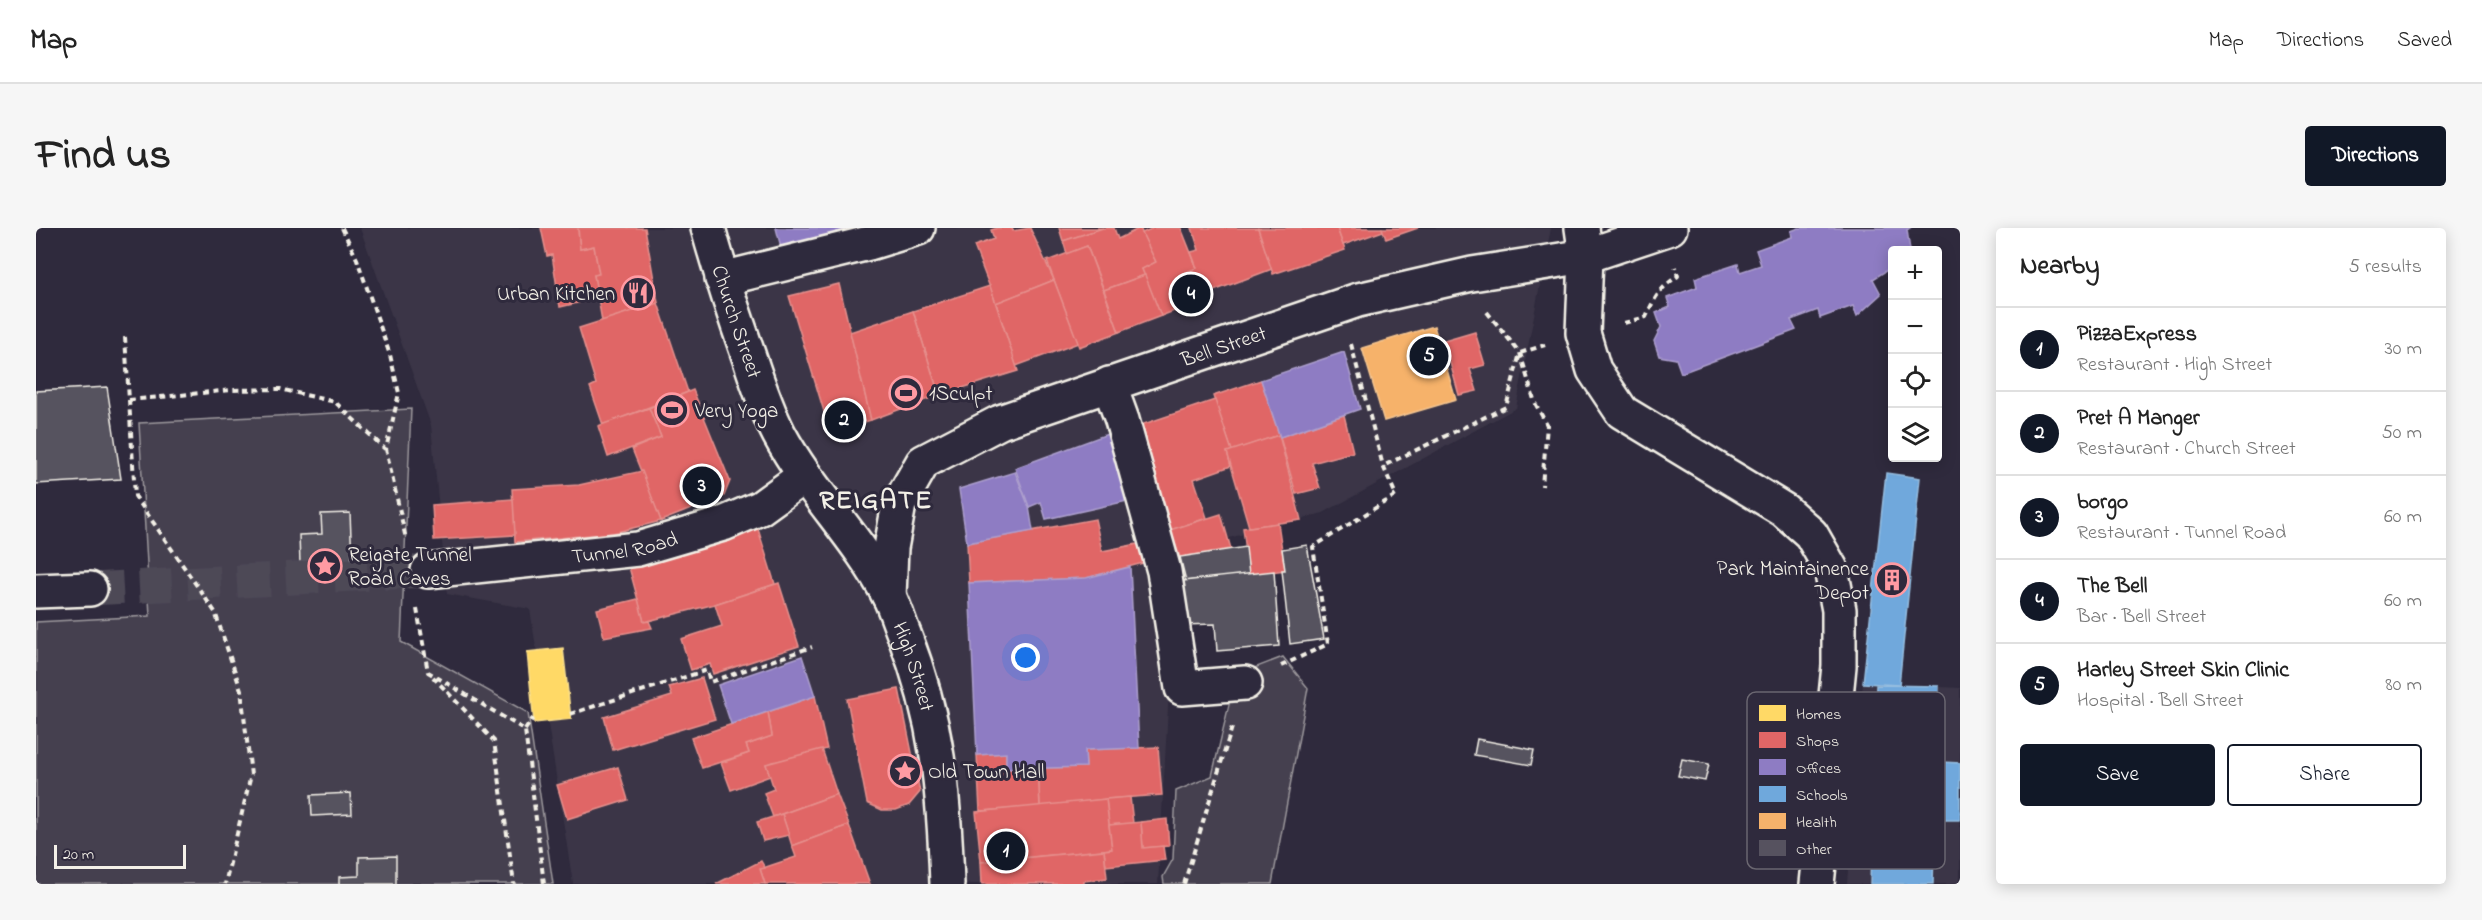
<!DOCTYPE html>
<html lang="en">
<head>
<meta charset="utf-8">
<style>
	body { margin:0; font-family:"Indie Flower",sans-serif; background:#f6f6f6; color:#222 }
	.controls { position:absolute; right:18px; top:18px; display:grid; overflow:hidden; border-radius:6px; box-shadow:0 3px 15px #0003 }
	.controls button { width:54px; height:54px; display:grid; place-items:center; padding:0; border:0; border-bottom:2px solid #e0e0e0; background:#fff; color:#222; font:30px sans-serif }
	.scale { position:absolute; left:18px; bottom:15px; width:132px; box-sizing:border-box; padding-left:6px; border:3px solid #f4f1e8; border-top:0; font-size:16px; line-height:21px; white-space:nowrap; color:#f4f1e8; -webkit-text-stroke:4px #2f2a3d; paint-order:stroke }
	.you { position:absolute; left:990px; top:430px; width:21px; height:21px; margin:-15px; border:4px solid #fff; border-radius:50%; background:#1a73e8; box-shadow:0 0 0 9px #1a73e833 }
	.badge { display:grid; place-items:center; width:39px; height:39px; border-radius:50%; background:#111827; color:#fff; font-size:20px; font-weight:700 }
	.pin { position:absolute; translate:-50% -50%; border:3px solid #fff; box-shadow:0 2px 6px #0006 }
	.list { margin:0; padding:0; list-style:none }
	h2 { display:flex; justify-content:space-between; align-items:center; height:78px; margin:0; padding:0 24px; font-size:26px }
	h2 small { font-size:20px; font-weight:400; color:#767676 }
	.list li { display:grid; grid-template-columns:39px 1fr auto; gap:18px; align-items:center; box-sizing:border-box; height:84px; padding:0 24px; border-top:2px solid #e0e0e0 }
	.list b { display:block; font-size:22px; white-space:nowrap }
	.list p { margin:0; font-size:20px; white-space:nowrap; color:#767676 }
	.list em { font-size:20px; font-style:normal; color:#767676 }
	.actions { display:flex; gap:12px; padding:18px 24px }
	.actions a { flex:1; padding:14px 0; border:2px solid #111827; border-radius:6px; text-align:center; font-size:21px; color:#111827 }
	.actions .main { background:#111827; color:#fff }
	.icon { flex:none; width:33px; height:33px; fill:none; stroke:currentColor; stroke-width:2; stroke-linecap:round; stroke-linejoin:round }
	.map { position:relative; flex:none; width:1924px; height:656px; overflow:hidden; border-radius:6px }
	header { display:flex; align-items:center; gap:36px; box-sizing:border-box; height:84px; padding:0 30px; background:#fff; border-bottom:2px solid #e0e0e0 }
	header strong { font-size:28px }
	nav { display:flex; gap:33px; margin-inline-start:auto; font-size:21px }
	.intro { display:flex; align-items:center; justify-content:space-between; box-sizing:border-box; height:144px; padding:0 36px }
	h1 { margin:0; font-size:42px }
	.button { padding:15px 27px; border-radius:6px; background:#111827; color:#fff; font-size:21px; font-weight:700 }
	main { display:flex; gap:36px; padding:0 36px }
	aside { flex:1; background:#fff; border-radius:6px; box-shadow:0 3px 15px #0003 }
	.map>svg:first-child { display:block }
	.built { fill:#3b3647 }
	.green { fill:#454050; stroke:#9c989c; stroke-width:1.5 }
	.homes { fill:#ffd966; stroke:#fce08d; stroke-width:1.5 }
	.shops { fill:#e06666; stroke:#e6908d; stroke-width:1.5 }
	.offices { fill:#8e7cc3; stroke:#ad9fce; stroke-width:1.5 }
	.schools { fill:#6fa8dc; stroke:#97bee0; stroke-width:1.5 }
	.health { fill:#f6b26b; stroke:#f5c590; stroke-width:1.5 }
	.building { fill:#56525f; stroke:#f4f1e8; stroke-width:1.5 }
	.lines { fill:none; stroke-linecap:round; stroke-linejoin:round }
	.minor-tunnel { stroke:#4d4857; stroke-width:33; stroke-dasharray:33 16; stroke-linecap:butt }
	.minor-casing { stroke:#f4f1e8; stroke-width:38 }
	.major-casing { stroke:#f4f1e8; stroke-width:38 }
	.path { stroke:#f4f1e8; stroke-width:4; stroke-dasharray:6 4.5; stroke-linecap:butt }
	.minor { stroke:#2f2a3d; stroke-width:33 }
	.major { stroke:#2f2a3d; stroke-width:33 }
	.labels { text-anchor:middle; stroke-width:6; stroke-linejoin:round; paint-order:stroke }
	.poi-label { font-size:21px; fill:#f4f1e8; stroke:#2f2a3d; text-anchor:start }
	.street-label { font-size:21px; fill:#f4f1e8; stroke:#2f2a3d }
	.district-label { font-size:27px; font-weight:bold; letter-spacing:1.5px; fill:#f4f1e8; stroke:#2f2a3d }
	.key { fill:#2f2a3d; stroke:#6a6670; stroke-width:1.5 }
	.key-label { font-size:16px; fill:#f4f1e8 }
</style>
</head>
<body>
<header>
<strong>Map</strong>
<nav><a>Map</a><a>Directions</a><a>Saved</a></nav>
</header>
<div class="intro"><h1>Find us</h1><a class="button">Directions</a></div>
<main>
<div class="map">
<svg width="1924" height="656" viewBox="0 0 1924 656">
	<rect width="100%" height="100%" fill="#2f2a3d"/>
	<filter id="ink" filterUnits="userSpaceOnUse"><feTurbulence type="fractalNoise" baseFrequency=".0167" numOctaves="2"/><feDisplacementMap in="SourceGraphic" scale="12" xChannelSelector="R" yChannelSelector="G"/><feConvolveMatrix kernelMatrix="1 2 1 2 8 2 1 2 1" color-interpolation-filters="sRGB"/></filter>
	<g filter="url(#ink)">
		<g class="built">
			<polygon points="324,0 1515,0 1480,180 1287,285 1121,329 1133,461 1122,656 537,656 494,381 411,366 395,197"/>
			<polygon points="1827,455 1924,460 1924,656 1811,656"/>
		</g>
		<g class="green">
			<polygon points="375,181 365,414 492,485 517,656 0,656 0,394 114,388 103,195"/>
			<polygon points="1247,429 1272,460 1236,656 1128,656 1127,649 1137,631 1140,563 1176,548 1200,447"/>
		</g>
		<polygon class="homes" points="527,420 535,491 498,495 491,424"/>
		<g class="shops">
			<polygon points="505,0 542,0 544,21 558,18 563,46 558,47 563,70 524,79 516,27 511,28"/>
			<polygon points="542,0 609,0 622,75 566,93 558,47 563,46 558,18 544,21"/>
			<polygon points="961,0 976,0 977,3 994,0 1018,52 960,75 938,18 958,11 955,2"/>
			<polygon points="1023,0 1067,0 1027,13"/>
			<polygon points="1067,0 1078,0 1082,11 1104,0 1120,34 1106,41 1109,47 1068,62 1051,18 1031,26 1027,13"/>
			<polygon points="1117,0 1145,0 1161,40 1148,45 1161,74 1125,88 1106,41 1120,34 1106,5"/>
			<polygon points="1156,0 1222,0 1236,41 1159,70 1148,45 1161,40 1155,24 1163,22"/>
			<polygon points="1222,0 1301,0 1309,22 1237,46"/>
			<polygon points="1301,0 1346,0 1347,3 1307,17"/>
			<polygon points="1346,0 1382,0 1350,11"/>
			<polygon points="1051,18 1083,104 1043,119 1011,33"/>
			<polygon points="1109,47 1125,88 1083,104 1068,62"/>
			<polygon points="1018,52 1042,115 980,138 960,75"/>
			<polygon points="803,56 835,192 813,199 798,199 790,190 753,68"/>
			<polygon points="954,58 982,143 903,167 877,83"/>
			<polygon points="622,75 652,164 567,197 554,159 560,156 543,100"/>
			<polygon points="877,83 903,167 835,192 814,104"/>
			<polygon points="1439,104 1449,137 1434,141 1441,163 1423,167 1408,113"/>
			<polygon points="1225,152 1243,207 1196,223 1177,168"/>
			<polygon points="657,162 694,253 688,268 625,293 596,221 625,209 613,180"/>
			<polygon points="1179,172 1196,223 1191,224 1195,238 1158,251 1171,290 1134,302 1099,199"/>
			<polygon points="613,180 625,209 572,229 562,198"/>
			<polygon points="1308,187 1317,224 1276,235 1284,260 1260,266 1244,209"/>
			<polygon points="1243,207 1265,292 1213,299 1191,224"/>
			<polygon points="606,243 625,293 577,305 479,314 476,261 543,257"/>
			<polygon points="477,271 479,307 398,312 396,277"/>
			<polygon points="1185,286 1195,321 1144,329 1134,302"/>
			<polygon points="1059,291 1066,323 1107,315 1111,334 1050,350 933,355 931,315"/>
			<polygon points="1242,295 1249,342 1213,347 1207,300"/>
			<polygon points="722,301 739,356 679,376 608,394 593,339"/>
			<polygon points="743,355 763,418 677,446 674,436 655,442 645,411 686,398 679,376"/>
			<polygon points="602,371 608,394 613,393 616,400 568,409 561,381"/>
			<polygon points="666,450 679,491 577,522 568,489 636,468 633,459"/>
			<polygon points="863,461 884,564 873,577 860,582 846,582 831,575 811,471"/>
			<polygon points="779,468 791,521 730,536 734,548 695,562 685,535 713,525 710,517 736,508 732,484"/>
			<polygon points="732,484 736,508 710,517 713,525 666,540 655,510"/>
			<polygon points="1122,519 1126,567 1070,571 1004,579 1002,540 1050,539 1049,522"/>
			<polygon points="786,521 801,566 737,589 728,565 738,561 730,536"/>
			<polygon points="970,525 970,541 1002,540 1004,579 944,583 941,527"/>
			<polygon points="582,539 592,572 531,591 521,557"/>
			<polygon points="801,566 813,597 756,618 746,586"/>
			<polygon points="1094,569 1097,595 1073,597 1070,571"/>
			<polygon points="1070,571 1076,621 945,634 940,584"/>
			<polygon points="746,586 753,607 727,613 721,594"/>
			<polygon points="1131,591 1133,618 1107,620 1105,594"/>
			<polygon points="1105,594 1107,620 1127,618 1129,632 1070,638 1068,622 1076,621 1073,597"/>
			<polygon points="813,597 834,656 729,656 724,641 760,629 756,618"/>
			<polygon points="1068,622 1071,650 1048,653 1048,656 946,656 945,634"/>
			<polygon points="725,633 729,640 724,641 729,656 680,656"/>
		</g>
		<g class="offices">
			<polygon points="740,0 823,0 824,3 746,23"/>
			<polygon points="1763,0 1874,0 1871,2 1874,22 1856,22 1856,39 1837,51 1845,66 1821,88 1817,78 1784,90 1782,82 1755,92 1760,102 1645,145 1640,131 1623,128 1618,113 1625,99 1620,85 1634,79 1631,70 1661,59 1659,50 1702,36 1704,44 1725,37 1720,22 1756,9 1755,3"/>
			<polygon points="1308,124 1324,181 1244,209 1225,152"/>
			<polygon points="1077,204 1096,272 1010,291 1005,274 993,279 979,240"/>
			<polygon points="979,244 993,279 997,303 931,315 923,261"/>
			<polygon points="1094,339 1103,520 1049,522 1050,539 970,541 970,525 941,527 933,355 1050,350"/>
			<polygon points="766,428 779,468 695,496 682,457"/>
		</g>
		<g class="schools">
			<polygon points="1850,245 1884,250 1863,457 1827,455"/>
			<polygon points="1840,457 1903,458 1897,656 1834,656"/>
			<polygon points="1906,534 1924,535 1924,592 1907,592 1907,581 1899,581 1901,545 1906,545"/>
		</g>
		<polygon class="health" points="1398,98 1420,172 1348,193 1326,120"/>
		<g class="building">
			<polygon points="71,159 85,251 0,256 0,163"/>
			<polygon points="314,285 316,334 264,336 263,307 286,306 285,286"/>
			<polygon points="1271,317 1288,411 1254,416 1246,342 1249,342 1246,321"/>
			<polygon points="1210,319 1213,347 1150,353 1144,329"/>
			<polygon points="1238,343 1243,418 1181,423 1179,396 1145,397 1138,354"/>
			<polygon points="1441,511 1498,522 1495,537 1438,527"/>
			<polygon points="1646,531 1673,536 1669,553 1642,548"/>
			<polygon points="315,565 316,586 276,588 275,567"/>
			<polygon points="360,628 360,656 303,656 303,649 323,648 323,629"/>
		</g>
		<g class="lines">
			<polyline class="minor-tunnel" points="54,361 392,343"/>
			<defs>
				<g id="minor">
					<polyline points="1550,28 1547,105 1558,142 1586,184 1748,282 1775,306 1795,341 1803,382 1803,438 1781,656"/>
					<polyline points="686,51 833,15 882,0"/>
					<polyline points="1073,156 1086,192 1128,343 1146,460 1209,455"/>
					<path id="s1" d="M392 343 602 321 687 296 724 280 768 248"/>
					<polyline points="0,363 54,361"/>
				</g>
				<g id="major">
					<path id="s2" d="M672 0C684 43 697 84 712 126 721 153 730 181 743 206 774 264 823 310 853 368 859 380 863 394 868 406 902 493 908 564 911 656"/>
					<polyline points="1546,0 1550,28"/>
					<path id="s3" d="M853 368 855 320 863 276 887 234 964 194 1322 72 1436 46 1550 28 1634 0"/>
				</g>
			</defs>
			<use href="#minor" class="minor-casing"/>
			<use href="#major" class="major-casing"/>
			<g class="path">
				<polyline points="306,0 321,31 354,127 363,165 350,221 370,311"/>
				<polyline points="1451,84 1484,125 1499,175 1511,197 1506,258"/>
				<path d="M1588 95 1610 89C1618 70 1625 59 1642 48L1639 39"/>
				<polyline points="89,109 93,172 196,162 244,161 299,174 349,221"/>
				<polyline points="1315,116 1347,238"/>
				<polyline points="93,172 99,268 179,384 205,462 215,547 189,656"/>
				<polyline points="381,381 392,444 489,502 508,656"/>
				<polyline points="1245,438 1292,416 1277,319 1360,267 1347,238 1470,179 1484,125 1509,117"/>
				<polyline points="397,449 458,513 478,656"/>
				<polyline points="534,486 671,442 674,454 776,419"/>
				<polyline points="489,502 497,490"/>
				<polyline points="1148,656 1197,496"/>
			</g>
			<use href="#minor" class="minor"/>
			<use href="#major" class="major"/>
		</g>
	</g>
	<defs>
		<symbol id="restaurant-ring" viewBox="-11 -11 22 22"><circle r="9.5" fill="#2f2a3d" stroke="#ff9aa2" stroke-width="1.5"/><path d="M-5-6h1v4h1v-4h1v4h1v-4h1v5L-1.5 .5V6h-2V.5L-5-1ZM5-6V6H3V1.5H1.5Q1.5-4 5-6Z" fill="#ff9aa2"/></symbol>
		<symbol id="stadium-ring" viewBox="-11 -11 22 22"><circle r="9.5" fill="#2f2a3d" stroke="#ff9aa2" stroke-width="1.5"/><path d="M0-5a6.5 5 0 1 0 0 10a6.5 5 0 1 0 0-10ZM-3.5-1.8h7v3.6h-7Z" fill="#ff9aa2"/></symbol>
		<symbol id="sight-ring" viewBox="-11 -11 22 22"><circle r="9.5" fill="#2f2a3d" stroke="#ff9aa2" stroke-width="1.5"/><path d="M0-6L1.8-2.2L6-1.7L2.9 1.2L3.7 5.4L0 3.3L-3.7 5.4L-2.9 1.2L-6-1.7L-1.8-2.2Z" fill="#ff9aa2"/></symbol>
		<symbol id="building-ring" viewBox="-11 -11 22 22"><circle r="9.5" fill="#2f2a3d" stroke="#ff9aa2" stroke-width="1.5"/><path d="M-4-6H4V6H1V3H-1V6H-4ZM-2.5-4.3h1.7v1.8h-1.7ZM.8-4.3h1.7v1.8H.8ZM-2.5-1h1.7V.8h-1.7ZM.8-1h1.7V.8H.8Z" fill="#ff9aa2"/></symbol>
	</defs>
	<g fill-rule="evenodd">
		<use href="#restaurant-ring" x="583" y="46" width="38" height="38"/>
		<use href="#stadium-ring" x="851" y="146" width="38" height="38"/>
		<use href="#stadium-ring" x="617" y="163" width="38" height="38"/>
		<use href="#sight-ring" x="270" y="319" width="38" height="38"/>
		<use href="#building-ring" x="1837" y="333" width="38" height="38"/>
		<use href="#sight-ring" x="850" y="524" width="38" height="38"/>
	</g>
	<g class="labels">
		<g class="poi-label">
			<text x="579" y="72" text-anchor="end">Urban Kitchen</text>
			<text x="893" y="172">1Sculpt</text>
			<text x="659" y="189">Very Yoga</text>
			<text x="312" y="333">Reigate Tunnel<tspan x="312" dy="24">Road Caves</tspan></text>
			<text x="1833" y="347" text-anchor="end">Park Maintainence<tspan x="1833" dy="24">Depot</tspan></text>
			<text x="892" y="550">Old Town Hall</text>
		</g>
		<g class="street-label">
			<text dy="7" stroke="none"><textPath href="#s2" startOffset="98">Church Street</textPath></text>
			<text dy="7" stroke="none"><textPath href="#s3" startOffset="464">Bell Street</textPath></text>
			<text dy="7" stroke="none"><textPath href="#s1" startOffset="198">Tunnel Road</textPath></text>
			<text dy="7" stroke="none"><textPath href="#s2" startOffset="489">High Street</textPath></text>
		</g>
		<g class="district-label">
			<text x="840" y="280">REIGATE</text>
		</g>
	</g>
	<rect x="1711" y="464" width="198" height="177" rx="9" class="key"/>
	<rect x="1723" y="477" width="27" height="16" fill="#ffd966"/>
	<rect x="1723" y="504" width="27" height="16" fill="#e06666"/>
	<rect x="1723" y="531" width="27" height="16" fill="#8e7cc3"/>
	<rect x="1723" y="558" width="27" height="16" fill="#6fa8dc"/>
	<rect x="1723" y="585" width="27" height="16" fill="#f6b26b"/>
	<rect x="1723" y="612" width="27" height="16" fill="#56525f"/>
	<g class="key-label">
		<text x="1760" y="491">Homes</text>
		<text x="1760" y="518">Shops</text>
		<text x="1760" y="545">Offices</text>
		<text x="1760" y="572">Schools</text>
		<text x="1760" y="599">Health</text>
		<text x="1760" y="626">Other</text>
	</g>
</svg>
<div class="controls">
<button>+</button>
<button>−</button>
<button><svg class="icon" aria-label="locate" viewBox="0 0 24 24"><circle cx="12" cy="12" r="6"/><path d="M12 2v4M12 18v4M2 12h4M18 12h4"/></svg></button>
<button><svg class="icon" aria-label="layers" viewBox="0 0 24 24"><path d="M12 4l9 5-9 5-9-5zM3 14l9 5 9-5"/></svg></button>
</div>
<div class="scale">20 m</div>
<div class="you"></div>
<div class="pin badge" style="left:970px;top:623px">1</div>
<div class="pin badge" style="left:808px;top:192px">2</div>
<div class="pin badge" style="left:666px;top:258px">3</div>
<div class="pin badge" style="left:1155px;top:66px">4</div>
<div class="pin badge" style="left:1393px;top:128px">5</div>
</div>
<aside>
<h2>Nearby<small>5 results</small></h2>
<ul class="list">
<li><span class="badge">1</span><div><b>PizzaExpress</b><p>Restaurant · High Street</p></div><em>30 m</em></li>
<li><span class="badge">2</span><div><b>Pret A Manger</b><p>Restaurant · Church Street</p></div><em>50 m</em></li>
<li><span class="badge">3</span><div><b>borgo</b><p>Restaurant · Tunnel Road</p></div><em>60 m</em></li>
<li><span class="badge">4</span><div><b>The Bell</b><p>Bar · Bell Street</p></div><em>60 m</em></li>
<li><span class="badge">5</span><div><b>Harley Street Skin Clinic</b><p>Hospital · Bell Street</p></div><em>80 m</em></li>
</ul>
<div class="actions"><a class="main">Save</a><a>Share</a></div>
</aside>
</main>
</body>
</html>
